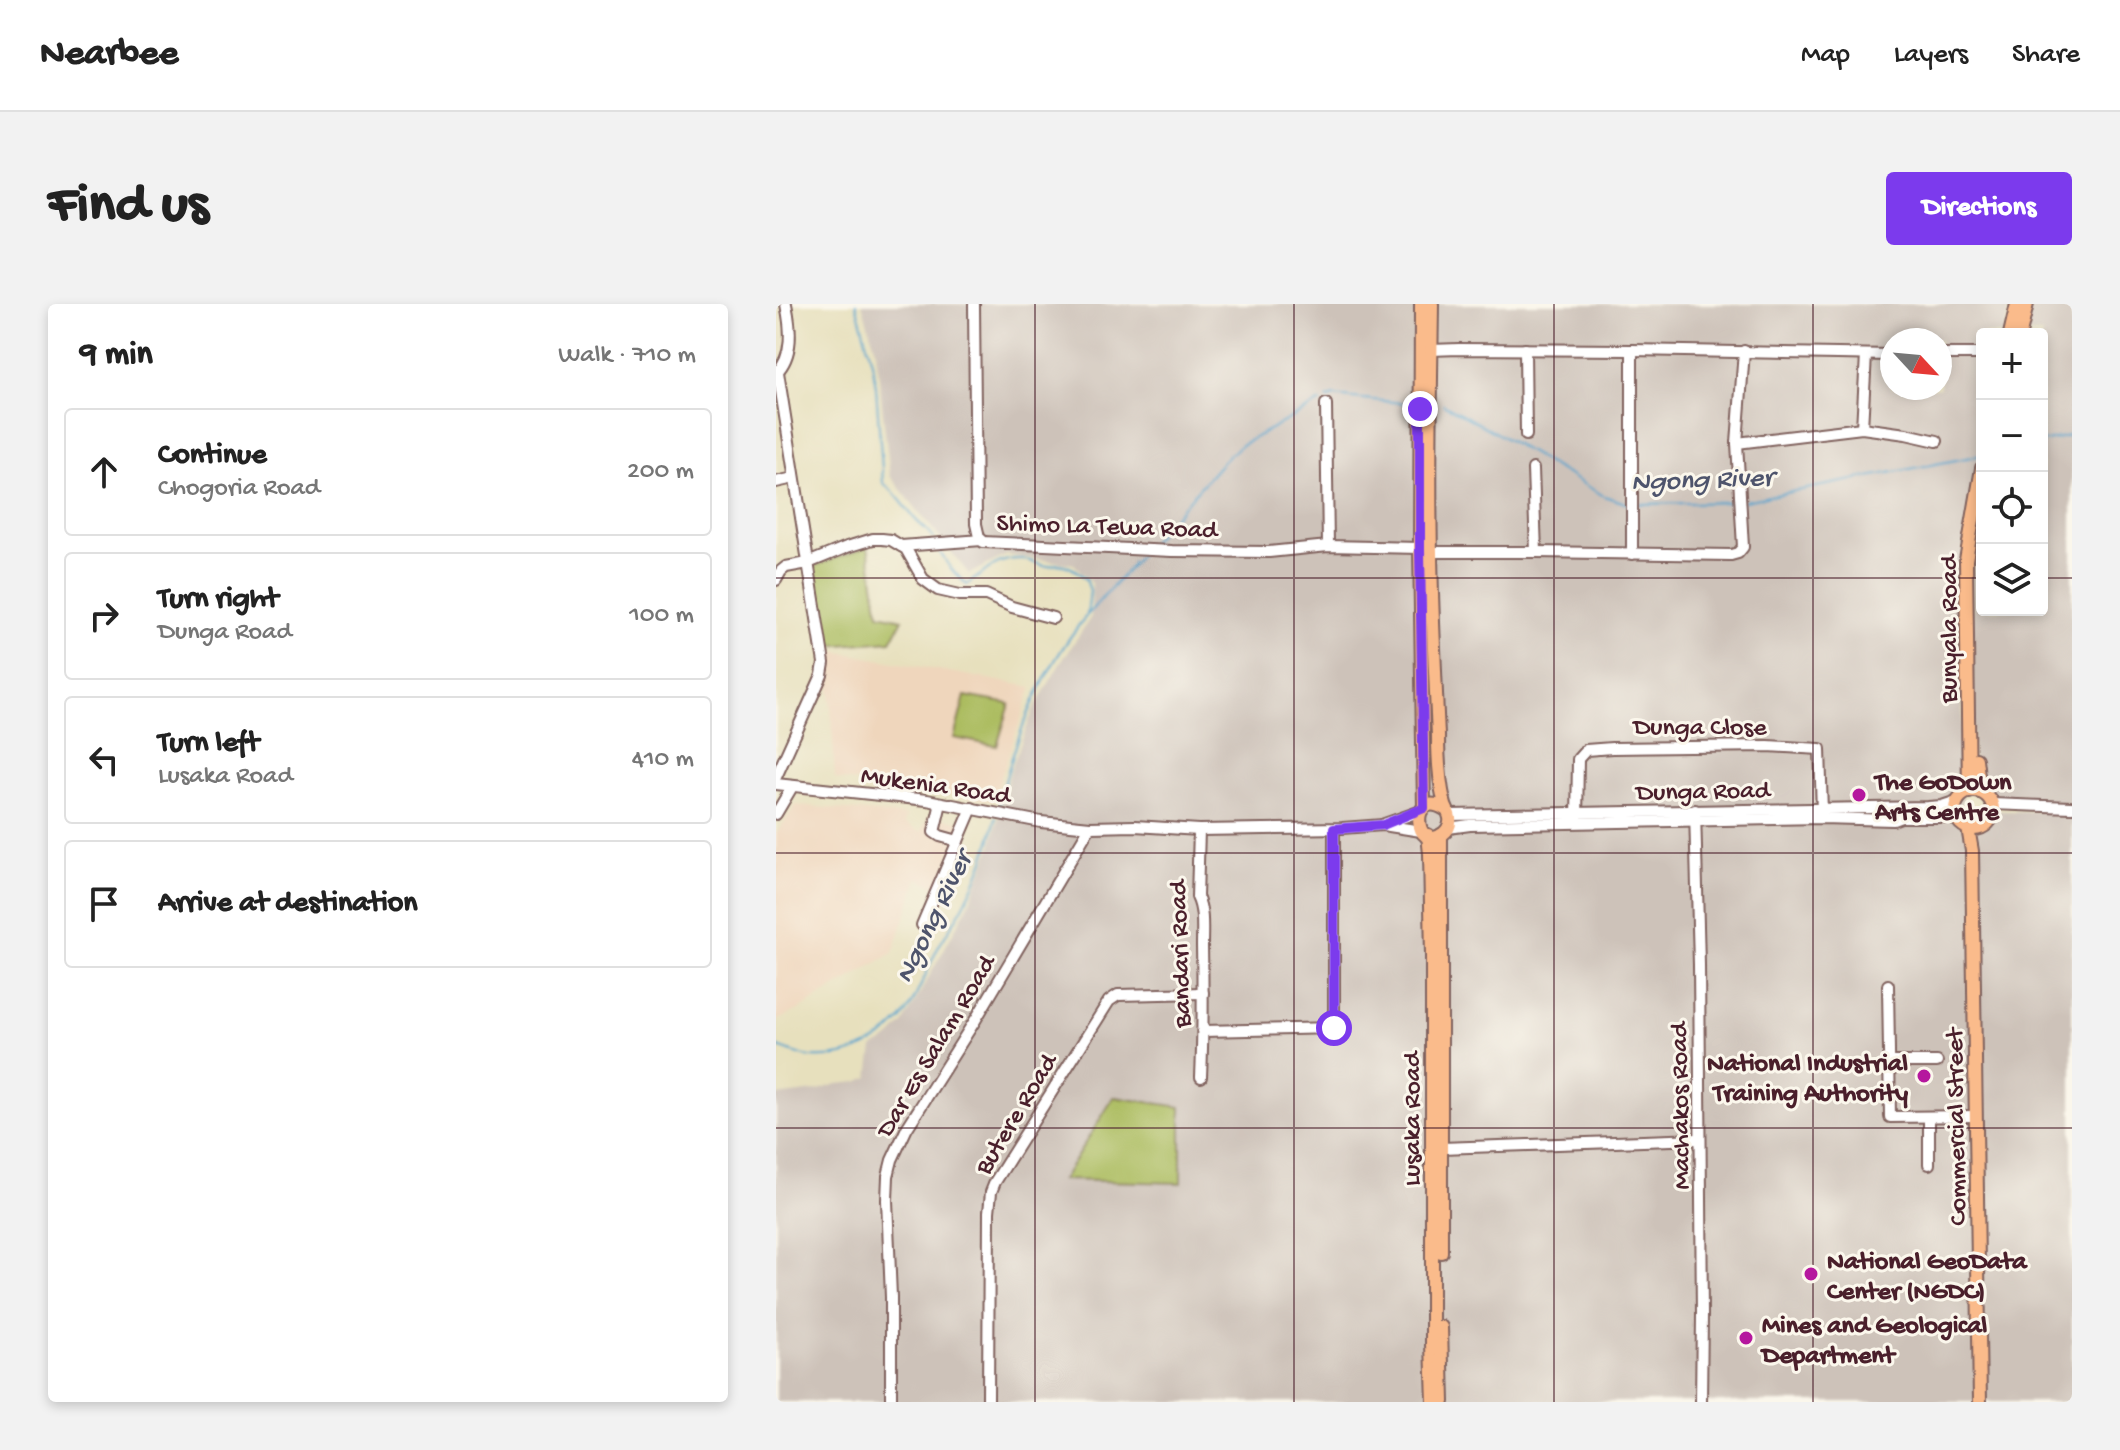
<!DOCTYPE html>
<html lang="en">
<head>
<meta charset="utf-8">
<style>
	body { margin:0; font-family:"Gochi Hand",sans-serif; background:#f2f2f2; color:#222 }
	.controls { position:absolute; right:24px; top:24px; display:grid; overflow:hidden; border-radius:8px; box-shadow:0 4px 12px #0003 }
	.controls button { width:72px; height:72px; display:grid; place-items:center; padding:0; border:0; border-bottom:2px solid #e0e0e0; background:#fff; color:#222; font:40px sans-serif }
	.compass { position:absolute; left:1104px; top:24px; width:72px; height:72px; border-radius:50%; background:#fff; box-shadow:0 4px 12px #0003; rotate:116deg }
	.stop { position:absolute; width:24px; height:24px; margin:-18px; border:6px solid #7c3aed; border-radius:50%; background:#fff }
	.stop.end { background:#7c3aed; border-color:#fff; box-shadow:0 2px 8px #0008 }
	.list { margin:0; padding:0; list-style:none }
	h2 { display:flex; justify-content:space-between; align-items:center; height:104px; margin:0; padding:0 32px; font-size:34px }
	h2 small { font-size:26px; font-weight:400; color:#767676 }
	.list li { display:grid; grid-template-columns:52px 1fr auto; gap:24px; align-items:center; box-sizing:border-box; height:128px; margin:0 16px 16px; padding:0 16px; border:2px solid #e0e0e0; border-radius:8px }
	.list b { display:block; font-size:30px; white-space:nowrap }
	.list p { margin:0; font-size:26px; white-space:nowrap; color:#767676 }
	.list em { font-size:26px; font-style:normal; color:#767676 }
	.icon { flex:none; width:44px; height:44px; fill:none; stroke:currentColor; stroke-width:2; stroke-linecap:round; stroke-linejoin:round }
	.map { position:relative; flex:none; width:1296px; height:1098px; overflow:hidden; border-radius:8px }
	header { display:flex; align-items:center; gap:48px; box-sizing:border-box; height:112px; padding:0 40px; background:#fff; border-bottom:2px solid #e0e0e0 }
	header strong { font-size:38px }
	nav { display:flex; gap:44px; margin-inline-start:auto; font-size:28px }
	.intro { display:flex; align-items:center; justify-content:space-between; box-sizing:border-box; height:192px; padding:0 48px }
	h1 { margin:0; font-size:56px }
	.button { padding:20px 36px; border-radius:8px; background:#7c3aed; color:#fff; font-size:28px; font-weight:700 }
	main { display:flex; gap:48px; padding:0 48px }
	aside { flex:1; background:#fff; border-radius:8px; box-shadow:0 4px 12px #0003 }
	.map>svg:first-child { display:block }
	.built { fill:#efd6bc }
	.industrial { fill:#cdc2b9; fill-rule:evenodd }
	.green { fill:#abbc5f; stroke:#7a6e45; stroke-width:2 }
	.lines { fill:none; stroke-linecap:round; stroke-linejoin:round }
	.stream { stroke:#53a3cd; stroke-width:2 }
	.minor-casing { stroke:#81635e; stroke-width:14 }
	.major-casing { stroke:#81635e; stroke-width:16 }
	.minor { stroke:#fff; stroke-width:10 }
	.major { stroke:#fabb8b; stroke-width:12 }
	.route { stroke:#7c3aed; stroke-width:10 }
	.grid { fill:none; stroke:#4a1f2b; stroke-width:2; stroke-opacity:0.55 }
	.poi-dot { fill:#b5179e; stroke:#fbf7ec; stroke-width:3 }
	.labels { text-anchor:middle; stroke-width:6; stroke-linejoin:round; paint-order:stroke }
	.street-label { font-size:26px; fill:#4a1f2b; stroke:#fbf7ec }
	.poi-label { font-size:26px; font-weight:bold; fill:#4a1f2b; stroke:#fbf7ec; text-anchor:start }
	.water-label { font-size:28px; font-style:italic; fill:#4e546c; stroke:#fbf7ec }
</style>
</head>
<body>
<header>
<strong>Nearbee</strong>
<nav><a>Map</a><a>Layers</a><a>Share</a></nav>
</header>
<div class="intro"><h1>Find us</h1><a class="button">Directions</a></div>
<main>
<aside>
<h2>9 min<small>Walk · 710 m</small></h2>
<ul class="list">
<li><svg class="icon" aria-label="ahead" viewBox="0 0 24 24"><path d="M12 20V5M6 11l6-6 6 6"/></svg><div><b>Continue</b><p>Chogoria Road</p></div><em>200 m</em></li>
<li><svg class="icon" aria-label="right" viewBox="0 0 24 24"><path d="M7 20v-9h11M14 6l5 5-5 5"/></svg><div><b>Turn right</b><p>Dunga Road</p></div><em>100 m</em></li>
<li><svg class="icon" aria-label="left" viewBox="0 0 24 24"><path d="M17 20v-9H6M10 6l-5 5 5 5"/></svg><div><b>Turn left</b><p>Lusaka Road</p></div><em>410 m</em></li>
<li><svg class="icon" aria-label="arrive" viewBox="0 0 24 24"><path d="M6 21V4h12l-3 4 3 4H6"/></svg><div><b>Arrive at destination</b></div></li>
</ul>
</aside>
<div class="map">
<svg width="1296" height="1098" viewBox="0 0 1296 1098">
	<rect width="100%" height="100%" fill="#fbf7ec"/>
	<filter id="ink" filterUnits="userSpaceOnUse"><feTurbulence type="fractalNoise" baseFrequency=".0125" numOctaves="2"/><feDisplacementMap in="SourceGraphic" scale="16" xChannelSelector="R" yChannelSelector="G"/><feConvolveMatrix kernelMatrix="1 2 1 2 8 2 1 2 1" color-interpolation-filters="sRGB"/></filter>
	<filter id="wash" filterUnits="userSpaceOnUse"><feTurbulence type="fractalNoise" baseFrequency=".006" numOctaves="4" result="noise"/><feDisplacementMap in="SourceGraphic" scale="32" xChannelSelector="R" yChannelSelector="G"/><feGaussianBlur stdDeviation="1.8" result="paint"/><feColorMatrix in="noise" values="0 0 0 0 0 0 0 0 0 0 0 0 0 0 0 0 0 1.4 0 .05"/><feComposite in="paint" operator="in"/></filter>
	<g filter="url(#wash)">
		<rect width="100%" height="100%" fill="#e7e0bd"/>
		<g class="built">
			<polygon points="52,346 256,383 217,497 59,475"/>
			<polygon points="20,501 131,512 128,519 145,528 153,512 186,518 162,584 142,574 117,649 23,706 0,717 0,530"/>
		</g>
		<g class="industrial">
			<path d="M86 0H1231L1232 7 1228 30H1206V146L1185 258 1187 506 1296 508V1098H0V792L40 787 61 780 82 778 93 773 97 744 115 733 127 720 193 600 215 544 235 465 258 405 284 360 315 313 316 279 298 260 231 251 193 270 114 172 100 47ZM1116 36H1164V84H1116Z"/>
			<polygon points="1259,0 1296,0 1296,500 1217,501 1197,484 1196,269 1206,218 1206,306 1266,306 1266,30 1246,30 1250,14"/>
		</g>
		<g class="green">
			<polygon points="92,242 103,310 127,315 115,337 50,342 38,262"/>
			<polygon points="189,392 234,400 221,442 178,434"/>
			<polygon points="338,793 405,803 405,879 286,876"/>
		</g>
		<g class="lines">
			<g class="stream">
				<path d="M80 0 96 58 100 83 107 179C123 191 127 201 139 215 145 222 153 226 157 234"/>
				<polyline points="551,95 557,92 627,99"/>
				<polyline points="667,100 720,129 828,192 853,200"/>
				<polyline points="1266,138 1296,131"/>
				<polyline points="968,197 1206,151"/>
				<polyline points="860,200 961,198"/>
				<polyline points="374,240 447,157 465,141 545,98"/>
				<path d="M161 244 175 265 191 281C196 276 201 274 206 270 218 260 229 254 246 255 254 256 262 261 270 262 275 262 279 260 283 260 293 261 303 268 310 275L314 287 311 311"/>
				<path d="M222 507C236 439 266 365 311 311 329 291 347 272 364 251"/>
				<path d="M0 742C11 746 24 752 35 753 72 756 110 738 131 708 144 687 152 663 163 642 172 627 181 614 189 599 203 573 214 542 220 513"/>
			</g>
		</g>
	</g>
	<g filter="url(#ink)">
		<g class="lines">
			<defs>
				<g id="minor">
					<polyline points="198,0 200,220 203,233 207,238 396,247 493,248 552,242 644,244"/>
					<polyline points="749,45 750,131"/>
					<polyline points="654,46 683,45 856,46 1116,51"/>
					<polyline points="856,46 856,250"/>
					<polyline points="1164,50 1206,50"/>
					<path d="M0 69C18 51 15 24 10 0"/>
					<polyline points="550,100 552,242"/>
					<polyline points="1086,124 1090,51"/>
					<polyline points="961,139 1086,124 1130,130 1161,137"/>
					<polyline points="757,165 760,248"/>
					<polyline points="0,178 18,174"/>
					<polyline points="125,242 206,236"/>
					<polyline points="655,248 760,248 955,251 962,249 967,243 961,139 968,47"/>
					<polyline points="0,276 5,267 10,263 32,259 71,243 97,235 106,235 115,236 130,245 147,275 162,286 184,291 210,291 236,303 277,314"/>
					<polyline points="0,473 46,371 48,359 2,68"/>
					<polyline points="0,480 151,496 265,518 314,523 359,522 423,526 566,524 607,521 645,527"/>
					<polyline points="165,499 158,528 164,532 182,537"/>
					<polyline points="1216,500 1296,503"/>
					<polyline points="919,506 923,661 926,1011 925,1098"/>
					<polyline points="0,510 16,483"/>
					<polyline points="673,511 1152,503 1166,502 1181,497"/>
					<polyline points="801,517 802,455 810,446 836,444 992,442 1044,445 1046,508"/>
					<polyline points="608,520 645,507"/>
					<polyline points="672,524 694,521 1046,514 1117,516 1125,513 1180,513"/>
					<path d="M423 526 421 593C428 607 426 626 426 642 427 686 427 729 425 773"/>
					<polyline points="146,621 196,504"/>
					<polyline points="1112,681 1114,813 1200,812"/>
					<polyline points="427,727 558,724 558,525"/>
					<polyline points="1113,758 1161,758"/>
					<polyline points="1153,813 1153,860"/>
					<polyline points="665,844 924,835"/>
					<polyline points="115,1098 115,993 111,896 112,872 116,856 131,824 200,715 314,523"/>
					<polyline points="212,1098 213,908 215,888 219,878 333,697 342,691 427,689"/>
				</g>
				<g id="major">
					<polyline points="645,0 644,244 648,504"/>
					<path d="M656 0C655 83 653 166 655 249 656 309 659 370 662 431 662 453 663 475 668 497 669 504 673 508 674 514 675 520 672 526 667 530 638 551 632 483 669 505"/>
					<polyline points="1234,30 1241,0"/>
					<polyline points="1244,30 1251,0"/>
					<polyline points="1200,455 1204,488"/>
					<circle cx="1198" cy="506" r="19"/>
					<polyline points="1193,488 1190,256 1206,164"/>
					<polyline points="1192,524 1196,547 1204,1098"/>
					<polyline points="652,531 654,550 656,653 656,1040 658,1098"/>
					<polyline points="665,531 665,948"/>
					<polyline points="665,1023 667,1098"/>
				</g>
			</defs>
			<use href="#minor" class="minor-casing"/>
			<use href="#major" class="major-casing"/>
			<use href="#minor" class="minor"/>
			<use href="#major" class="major"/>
		</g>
	</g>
	<g class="lines" filter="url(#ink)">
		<polyline class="route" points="558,724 558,525 607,521 648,504 644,244 644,105"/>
	</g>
	<path class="grid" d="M259 0V1098M518 0V1098M778 0V1098M1037 0V1098M0 274H1206M1266 274H1296M0 549H1296M0 824H1296"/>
	<g class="poi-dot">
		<circle cx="1083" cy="491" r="8"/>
		<circle cx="1148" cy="772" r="8"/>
		<circle cx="1035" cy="970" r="8"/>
		<circle cx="970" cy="1034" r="8"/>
	</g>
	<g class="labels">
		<g class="street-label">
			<text transform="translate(331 220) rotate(2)" y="9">Shimo La Tewa Road</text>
			<text transform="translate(1171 325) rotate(-90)" y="9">Bunyala Road</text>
			<text x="924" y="430">Dunga Close</text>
			<text transform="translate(160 479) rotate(8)" y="9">Mukenia Road</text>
			<text transform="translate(927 485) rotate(-1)" y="9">Dunga Road</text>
			<text transform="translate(402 650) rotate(-92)" y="9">Bandari Road</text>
			<text transform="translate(158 741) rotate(-59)" y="9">Dar Es Salam Road</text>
			<text transform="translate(902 802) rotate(-91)" y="9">Machakos Road</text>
			<text transform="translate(238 809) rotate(-59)" y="9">Butere Road</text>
			<text transform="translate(634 815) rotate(-90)" y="9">Lusaka Road</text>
			<text transform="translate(1178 823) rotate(-91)" y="9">Commercial Street</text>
		</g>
		<g class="poi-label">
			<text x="1099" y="485">The GoDown<tspan x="1099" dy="30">Arts Centre</tspan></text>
			<text x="1132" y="766" text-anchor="end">National Industrial<tspan x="1132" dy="30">Training Authority</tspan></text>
			<text x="1051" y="964">National GeoData<tspan x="1051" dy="30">Center (NGDC)</tspan></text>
			<text x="986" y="1028">Mines and Geological<tspan x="986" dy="30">Department</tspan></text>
		</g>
		<g class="water-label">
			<text transform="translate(926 173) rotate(-2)" y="10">Ngong River</text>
			<text transform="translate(155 612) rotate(-64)" y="10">Ngong River</text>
		</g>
	</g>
</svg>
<div class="controls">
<button>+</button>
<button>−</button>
<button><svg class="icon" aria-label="locate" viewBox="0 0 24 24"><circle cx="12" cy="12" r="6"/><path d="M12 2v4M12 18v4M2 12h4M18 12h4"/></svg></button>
<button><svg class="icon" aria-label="layers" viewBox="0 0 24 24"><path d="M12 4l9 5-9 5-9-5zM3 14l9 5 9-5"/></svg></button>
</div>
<svg class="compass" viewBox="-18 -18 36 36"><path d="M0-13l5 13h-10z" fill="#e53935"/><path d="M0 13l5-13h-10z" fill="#767676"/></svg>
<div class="stop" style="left:558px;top:724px"></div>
<div class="stop end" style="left:644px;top:105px"></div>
</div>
</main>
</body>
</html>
